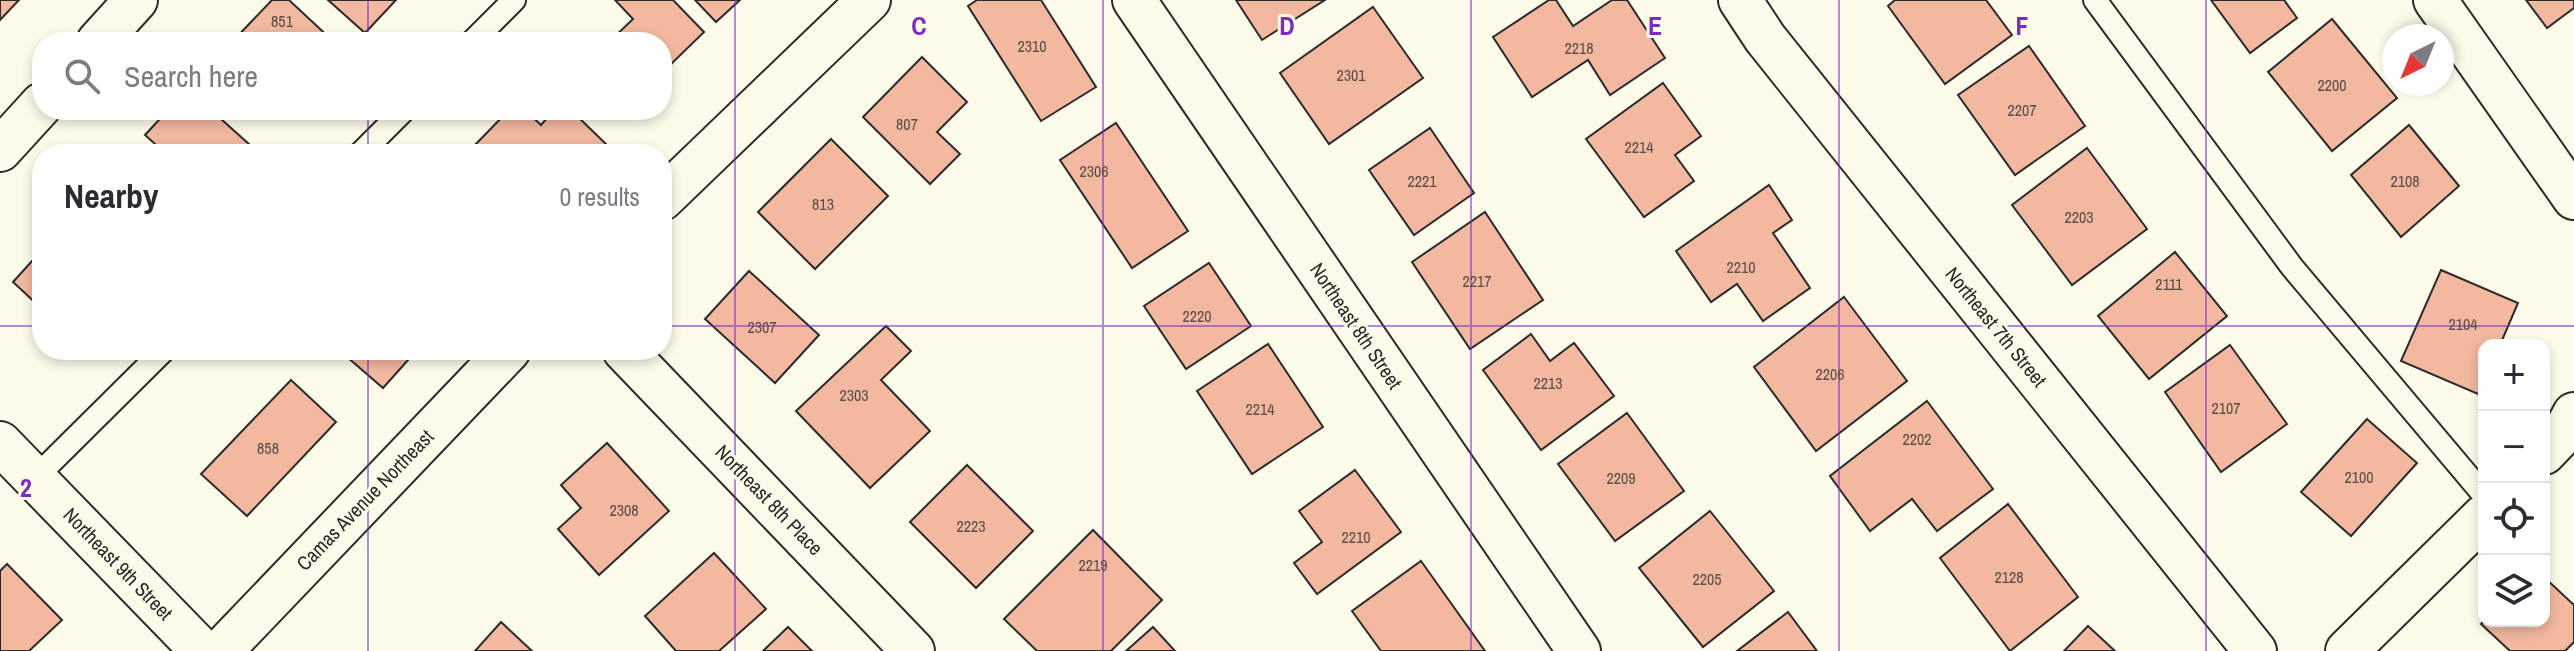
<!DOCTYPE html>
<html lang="en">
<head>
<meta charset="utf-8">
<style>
	body { margin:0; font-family:"Archivo Narrow",sans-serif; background:#f2f2f3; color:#2b2b33 }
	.controls { position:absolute; right:24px; bottom:24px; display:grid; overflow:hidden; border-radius:16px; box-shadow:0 4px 12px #0003 }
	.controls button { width:72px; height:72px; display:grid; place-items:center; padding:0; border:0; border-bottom:2px solid #e1e1e2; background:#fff; color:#2b2b33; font:40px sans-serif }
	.compass { position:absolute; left:2382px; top:24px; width:72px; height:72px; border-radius:50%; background:#fff; box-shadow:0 4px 12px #0003; rotate:223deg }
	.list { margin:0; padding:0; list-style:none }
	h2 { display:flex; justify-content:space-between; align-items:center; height:104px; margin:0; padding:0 32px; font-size:34px }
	h2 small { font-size:26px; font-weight:400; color:#7c7c81 }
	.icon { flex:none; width:44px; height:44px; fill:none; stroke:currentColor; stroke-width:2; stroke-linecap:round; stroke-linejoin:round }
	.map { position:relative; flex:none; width:2574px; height:651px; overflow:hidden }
	.search { position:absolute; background:#fff; box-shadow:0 4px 12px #0003; left:32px; top:32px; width:640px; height:88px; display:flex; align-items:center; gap:20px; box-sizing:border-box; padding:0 28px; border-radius:32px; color:#7c7c81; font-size:30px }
	.panel { position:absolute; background:#fff; box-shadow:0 4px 12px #0003; left:32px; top:144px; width:640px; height:216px; border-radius:32px }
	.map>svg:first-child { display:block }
	.building { fill:#f2b8a0; stroke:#2b2b2b; stroke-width:2 }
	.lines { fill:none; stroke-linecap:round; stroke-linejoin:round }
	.service-casing { stroke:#2b2b2b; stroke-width:26 }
	.minor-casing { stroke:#2b2b2b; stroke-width:46 }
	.service { stroke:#fdfbea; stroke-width:22 }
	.minor { stroke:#fdfbea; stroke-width:42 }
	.grid { fill:none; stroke:#7b2cbf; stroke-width:2; stroke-opacity:0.55 }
	.labels { text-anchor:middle; stroke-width:6; stroke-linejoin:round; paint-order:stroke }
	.number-label { font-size:16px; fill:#5d4e48 }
	.street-label { font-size:20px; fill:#2b2b2b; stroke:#fdfbea }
	.grid-label { font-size:26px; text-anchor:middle; font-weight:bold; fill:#7b2cbf; stroke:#fdfbea; stroke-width:6; stroke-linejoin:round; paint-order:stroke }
</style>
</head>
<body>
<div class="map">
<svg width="2574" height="651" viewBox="0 0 2574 651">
	<rect width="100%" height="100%" fill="#fdfbea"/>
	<g class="building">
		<polygon points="0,0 19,0 0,20"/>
		<polygon points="272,0 289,0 334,42 232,42"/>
		<polygon points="328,0 396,0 365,33"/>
		<polygon points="615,0 673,0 704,32 662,73 662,42 609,42 633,19"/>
		<polygon points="695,0 740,0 716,22"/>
		<polygon points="977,0 1041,0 1096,87 1041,121 968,6"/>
		<polygon points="1236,0 1325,0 1262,40"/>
		<polygon points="1549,0 1556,0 1573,26 1612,0 1627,0 1665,58 1610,95 1588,60 1532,97 1493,37"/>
		<polygon points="1895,0 1986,0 2012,35 1945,84 1888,6"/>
		<polygon points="2211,0 2284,0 2297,18 2250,53"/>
		<polygon points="2526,0 2574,0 2574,8 2547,28"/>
		<polygon points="1373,7 1423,78 1329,144 1280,73"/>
		<polygon points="2332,19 2397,98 2332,151 2268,72"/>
		<polygon points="2029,46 2085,126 2015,175 1958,95"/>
		<polygon points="922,57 967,102 937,132 960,154 930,184 863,117"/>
		<polygon points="1663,83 1701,136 1675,155 1694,181 1644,217 1586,139"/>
		<polygon points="168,110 211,110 260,154 166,154 145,135"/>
		<polygon points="509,110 525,110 541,125 554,110 571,110 609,147 602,154 479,154 472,148"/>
		<polygon points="1116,123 1188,231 1132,268 1060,160"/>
		<polygon points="2409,125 2459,186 2401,237 2351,175"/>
		<polygon points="1430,128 1474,193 1414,235 1369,170"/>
		<polygon points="831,139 888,196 815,269 758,212"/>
		<polygon points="2087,148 2147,229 2072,285 2012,205"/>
		<polygon points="1769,185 1792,220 1773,233 1810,288 1763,321 1737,284 1711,302 1676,251"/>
		<polygon points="1485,212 1543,300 1470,349 1412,262"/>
		<polygon points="42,250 42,309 13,282"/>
		<polygon points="2175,252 2227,316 2149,379 2098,316"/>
		<polygon points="1209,263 1251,326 1186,369 1144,306"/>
		<polygon points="2441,270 2518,303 2500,345 2484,345 2484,381 2478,394 2401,361"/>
		<polygon points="749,271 819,335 775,383 705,319"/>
		<polygon points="1844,297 1907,381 1816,451 1754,367"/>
		<polygon points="886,326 911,351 881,380 930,431 870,488 796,411"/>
		<polygon points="1531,334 1550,361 1574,343 1614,396 1541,450 1483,370"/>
		<polygon points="1268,344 1323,427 1252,474 1197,391"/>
		<polygon points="2230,345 2287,424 2221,472 2165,392"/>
		<polygon points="339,350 417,350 383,388"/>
		<polygon points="291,380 336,422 247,516 201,474"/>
		<polygon points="1927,401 1993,489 1937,531 1912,499 1870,531 1830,476"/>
		<polygon points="1627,413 1684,491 1615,541 1558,464"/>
		<polygon points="2367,419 2417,463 2351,536 2301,492"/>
		<polygon points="607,443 669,511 599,575 558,529 581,508 561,485"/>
		<polygon points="967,465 1033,531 976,588 910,522"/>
		<polygon points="1355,470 1401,532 1317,594 1294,563 1322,542 1299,511"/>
		<polygon points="2008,504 2078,597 2010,651 1940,558"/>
		<polygon points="1710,511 1774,591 1703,647 1639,568"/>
		<polygon points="1093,530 1162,600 1111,651 1037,651 1004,619"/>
		<polygon points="714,553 766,609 719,651 676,651 645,616"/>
		<polygon points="1421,561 1485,651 1381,651 1352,611"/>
		<polygon points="7,564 62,620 29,651 0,651 0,571"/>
		<polygon points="2544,577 2574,605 2574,642 2565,651 2510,651 2481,624 2484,621 2544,621"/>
		<polygon points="1788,612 1817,651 1737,651"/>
		<polygon points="501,622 532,651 475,651"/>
		<polygon points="2088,626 2115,651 2064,651"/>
		<polygon points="788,627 812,651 763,651"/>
		<polygon points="1153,627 1175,651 1126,651"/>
	</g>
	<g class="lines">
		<defs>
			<g id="service">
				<polyline points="2095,0 2292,267 2484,495"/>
				<polyline points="472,42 514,0"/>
				<polyline points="360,154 404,110"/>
				<polyline points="34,479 164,350"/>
			</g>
			<g id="minor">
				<polyline points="1134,0 1579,651"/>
				<polyline points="1740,0 1765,38 2255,651"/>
				<polyline points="2435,0 2574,198"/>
				<polyline points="98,42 136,0"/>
				<polyline points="0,150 42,104"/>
				<polyline points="662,199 869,0"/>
				<polyline points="624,350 913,651"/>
				<polyline points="0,443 202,651"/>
				<polyline points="2544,453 2565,431 2574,414"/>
				<polyline points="221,651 509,350"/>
				<polyline points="2347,651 2484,516"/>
			</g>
		</defs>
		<use href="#service" class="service-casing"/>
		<use href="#minor" class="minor-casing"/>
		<use href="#service" class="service"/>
		<use href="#minor" class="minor"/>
	</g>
	<path class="grid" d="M368 0V42M735 0V651M1103 0V651M1471 0V651M1839 0V651M2206 0V651M368 110V154M0 326H42M662 326H2574M368 350V651"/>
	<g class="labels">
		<g class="number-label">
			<text x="282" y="27">851</text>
			<text x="1032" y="52">2310</text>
			<text x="1579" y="54">2218</text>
			<text x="1351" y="81">2301</text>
			<text x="2332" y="91">2200</text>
			<text x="2022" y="116">2207</text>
			<text x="907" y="130">807</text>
			<text x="1639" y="153">2214</text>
			<text x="1094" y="177">2306</text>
			<text x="1422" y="187">2221</text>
			<text x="2405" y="187">2108</text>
			<text x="823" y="210">813</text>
			<text x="2079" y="223">2203</text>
			<text x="1741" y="273">2210</text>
			<text x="1477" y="287">2217</text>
			<text x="2169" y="290">2111</text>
			<text x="1197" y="322">2220</text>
			<text x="2463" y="330">2104</text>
			<text x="762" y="333">2307</text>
			<text x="1830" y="380">2206</text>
			<text x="1548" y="389">2213</text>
			<text x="854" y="401">2303</text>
			<text x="2226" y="414">2107</text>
			<text x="1260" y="415">2214</text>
			<text x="1917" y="445">2202</text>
			<text x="268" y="454">858</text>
			<text x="2359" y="483">2100</text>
			<text x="1621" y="484">2209</text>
			<text x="624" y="516">2308</text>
			<text x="971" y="532">2223</text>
			<text x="1356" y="543">2210</text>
			<text x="1093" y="571">2219</text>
			<text x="2009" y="583">2128</text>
			<text x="1707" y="585">2205</text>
		</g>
		<g class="street-label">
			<text transform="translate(1356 326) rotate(56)" y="7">Northeast 8th Street</text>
			<text transform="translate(1996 327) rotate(51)" y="7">Northeast 7th Street</text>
			<text transform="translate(365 500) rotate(-46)" y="7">Camas Avenue Northeast</text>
			<text transform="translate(769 500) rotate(46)" y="7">Northeast 8th Place</text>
			<text transform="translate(118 564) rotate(46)" y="7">Northeast 9th Street</text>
		</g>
	</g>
	<g class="grid-label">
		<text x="919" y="35">C</text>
		<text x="1287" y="35">D</text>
		<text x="1655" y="35">E</text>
		<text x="2022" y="35">F</text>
		<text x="26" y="497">2</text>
	</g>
</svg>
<div class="controls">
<button>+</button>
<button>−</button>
<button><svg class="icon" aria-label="locate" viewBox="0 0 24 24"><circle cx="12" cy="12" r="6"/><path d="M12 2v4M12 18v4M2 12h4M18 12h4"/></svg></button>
<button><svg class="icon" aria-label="layers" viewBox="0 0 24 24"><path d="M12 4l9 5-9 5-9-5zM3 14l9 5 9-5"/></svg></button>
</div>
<svg class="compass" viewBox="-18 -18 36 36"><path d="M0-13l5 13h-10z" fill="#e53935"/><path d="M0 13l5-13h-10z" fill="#7c7c81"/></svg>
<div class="search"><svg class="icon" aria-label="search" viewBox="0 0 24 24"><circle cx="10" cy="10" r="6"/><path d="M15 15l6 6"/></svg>Search here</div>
<section class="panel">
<h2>Nearby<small>0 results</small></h2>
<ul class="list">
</ul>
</section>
</div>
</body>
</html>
